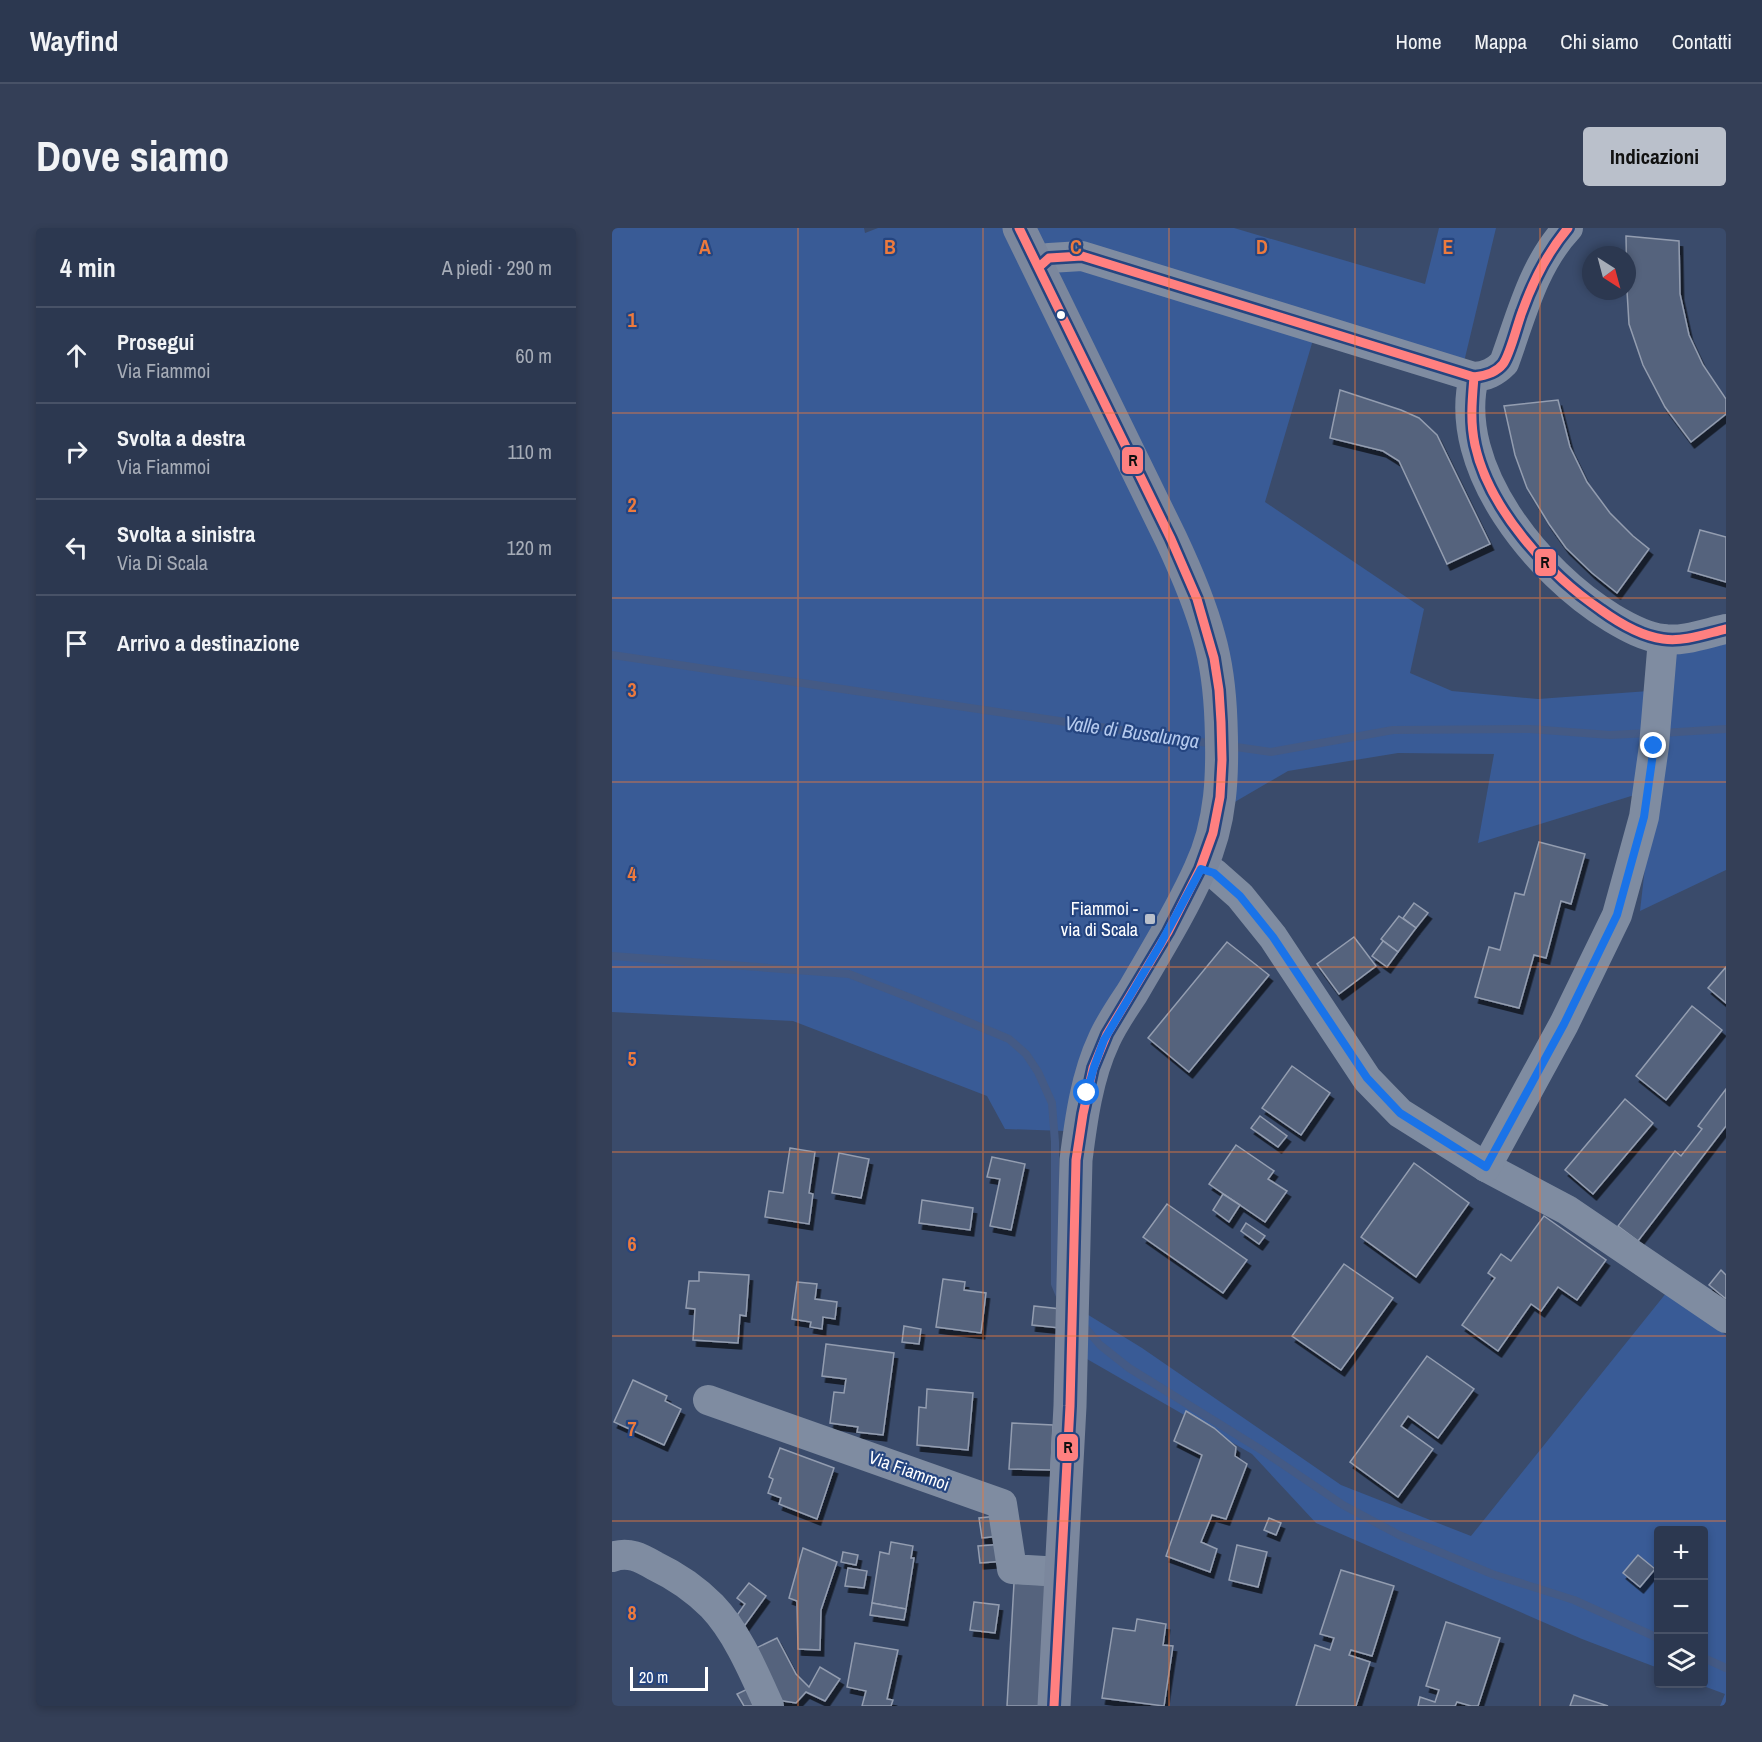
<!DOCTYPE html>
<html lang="it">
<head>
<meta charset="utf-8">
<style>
	body { margin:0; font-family:"Archivo Narrow",sans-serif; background:#343f57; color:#f1f3f6 }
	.controls { position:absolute; right:18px; bottom:18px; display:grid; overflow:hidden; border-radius:6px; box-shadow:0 3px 9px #0003 }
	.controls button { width:54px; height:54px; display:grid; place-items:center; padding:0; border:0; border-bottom:2px solid #485267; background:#2c3850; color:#f1f3f6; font:30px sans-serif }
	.compass { position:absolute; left:970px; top:18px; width:54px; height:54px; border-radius:50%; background:#2c3850; box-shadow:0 3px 9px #0003; rotate:144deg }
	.scale { position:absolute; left:18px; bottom:15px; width:78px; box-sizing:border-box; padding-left:6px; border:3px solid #fff; border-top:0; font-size:16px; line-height:21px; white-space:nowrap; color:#fff; -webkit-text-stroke:4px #254580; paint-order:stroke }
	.stop { position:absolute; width:18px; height:18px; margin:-14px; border:4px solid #1a73e8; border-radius:50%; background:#fff }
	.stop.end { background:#1a73e8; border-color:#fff; box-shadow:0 2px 6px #0008 }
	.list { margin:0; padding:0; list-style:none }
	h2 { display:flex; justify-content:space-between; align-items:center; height:78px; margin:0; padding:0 24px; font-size:26px }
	h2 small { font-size:20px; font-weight:400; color:#a6acb7 }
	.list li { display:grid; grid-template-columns:39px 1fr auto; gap:18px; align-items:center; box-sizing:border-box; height:96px; padding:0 24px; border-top:2px solid #485267 }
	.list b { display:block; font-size:22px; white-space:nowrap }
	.list p { margin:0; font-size:20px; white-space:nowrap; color:#a6acb7 }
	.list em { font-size:20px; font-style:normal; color:#a6acb7 }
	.icon { flex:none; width:33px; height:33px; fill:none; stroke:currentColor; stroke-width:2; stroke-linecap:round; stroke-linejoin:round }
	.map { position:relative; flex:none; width:1114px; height:1478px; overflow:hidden; border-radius:6px }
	header { display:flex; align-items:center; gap:36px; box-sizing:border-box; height:84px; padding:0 30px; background:#2c3850; border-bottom:2px solid #485267 }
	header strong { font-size:28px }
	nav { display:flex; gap:33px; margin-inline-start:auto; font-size:21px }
	.intro { display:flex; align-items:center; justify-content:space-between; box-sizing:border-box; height:144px; padding:0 36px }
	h1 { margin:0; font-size:42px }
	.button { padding:15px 27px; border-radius:6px; background:#bac0cb; color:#111; font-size:21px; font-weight:700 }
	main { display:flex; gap:36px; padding:0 36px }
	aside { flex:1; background:#2c3850; border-radius:6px; box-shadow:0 3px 9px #0003 }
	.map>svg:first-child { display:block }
	.green { fill:#395b96 }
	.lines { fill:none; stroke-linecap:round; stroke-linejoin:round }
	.stream { stroke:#445a85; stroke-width:8 }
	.building { fill:#55637d; stroke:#939db0; stroke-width:1.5; filter:url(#shadow) }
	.street { stroke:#7f8ca1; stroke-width:30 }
	.secondary { stroke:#7b879d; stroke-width:33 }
	.bus-1-casing { stroke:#254580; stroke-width:14 }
	.bus-1 { stroke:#ff8080; stroke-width:9 }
	.route { stroke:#1a73e8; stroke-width:8 }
	.grid { fill:none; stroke:#ed7a3d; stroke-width:1.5; stroke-opacity:0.55 }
	.bus-dot { fill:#fff; stroke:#254580; stroke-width:2 }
	.poi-dot { fill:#bac0cb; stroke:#254580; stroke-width:2 }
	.labels { text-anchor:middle; stroke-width:4.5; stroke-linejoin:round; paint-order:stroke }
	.poi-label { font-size:18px; fill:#fff; stroke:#254580; text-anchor:end }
	.street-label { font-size:18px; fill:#fff; stroke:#254580 }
	.water-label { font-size:20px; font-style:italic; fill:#b6cbee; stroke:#254580 }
	.grid-label { font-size:20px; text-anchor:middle; font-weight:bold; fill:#ed7a3d; stroke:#254580; stroke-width:4.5; stroke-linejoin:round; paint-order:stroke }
	.line-badge { stroke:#254580; stroke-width:2 }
	.pale-badge-label { font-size:16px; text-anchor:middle; font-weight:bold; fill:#111 }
</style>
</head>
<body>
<header>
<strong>Wayfind</strong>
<nav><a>Home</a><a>Mappa</a><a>Chi siamo</a><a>Contatti</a></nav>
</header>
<div class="intro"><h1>Dove siamo</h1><a class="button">Indicazioni</a></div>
<main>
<aside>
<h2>4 min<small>A piedi · 290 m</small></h2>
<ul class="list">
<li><svg class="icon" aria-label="ahead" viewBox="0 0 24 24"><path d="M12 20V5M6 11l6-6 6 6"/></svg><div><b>Prosegui</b><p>Via Fiammoi</p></div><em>60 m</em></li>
<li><svg class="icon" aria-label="right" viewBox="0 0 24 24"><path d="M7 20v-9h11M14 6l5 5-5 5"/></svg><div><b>Svolta a destra</b><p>Via Fiammoi</p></div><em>110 m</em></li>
<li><svg class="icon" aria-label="left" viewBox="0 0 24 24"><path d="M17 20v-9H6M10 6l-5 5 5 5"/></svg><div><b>Svolta a sinistra</b><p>Via Di Scala</p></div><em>120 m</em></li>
<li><svg class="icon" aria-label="arrive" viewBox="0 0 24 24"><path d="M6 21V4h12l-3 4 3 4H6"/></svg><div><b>Arrivo a destinazione</b></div></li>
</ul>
</aside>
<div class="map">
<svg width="1114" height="1478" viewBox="0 0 1114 1478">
	<defs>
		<filter id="shadow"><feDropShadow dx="3.5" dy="6" stdDeviation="0" flood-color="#0009"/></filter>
	</defs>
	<rect width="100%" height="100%" fill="#3a4b6b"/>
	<g class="green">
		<polygon points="0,0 252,0 253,5 266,0 622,0 813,56 827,0 884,0 852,134 706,95 653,274 812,381 798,445 840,463 926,471 1051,462 1057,420 1114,408 1114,642 1028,683 1042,561 866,615 882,526 786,525 676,543 621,575 453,903 393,901 375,868 181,793 0,784"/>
		<polygon points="1055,1064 1114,1107 1114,1478 1108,1478 1113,1466 1086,1456 1092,1456 1092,1302 1046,1302 1046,1440 970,1411 704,1295 640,1226 468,1127 465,1080 530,1120 729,1257 859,1308"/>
	</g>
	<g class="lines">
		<g class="stream">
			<polyline points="0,427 603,516"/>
			<polyline points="1050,505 1114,501"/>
			<polyline points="617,518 659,524 781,502 918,501 998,507 1038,505"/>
			<polyline points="0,728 237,746 304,772 397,811 414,826 426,844 440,875 443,914 443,1056 448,1068"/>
			<polyline points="470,1096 488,1117 517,1140 651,1223 731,1277 787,1307 880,1346 962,1372 1046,1410"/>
			<polyline points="1092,1430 1114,1440"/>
		</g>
	</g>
	<g class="building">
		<polygon points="1014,8 1067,13 1068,66 1077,107 1091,137 1114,171 1114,186 1079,214 1053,179 1031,137 1017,96 1015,63"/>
		<polygon points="728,162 789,182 807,190 825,207 878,316 835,336 787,233 771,223 718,210"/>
		<polygon points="946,172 958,219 975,254 998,285 1021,308 1037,321 1005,365 980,345 954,320 937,296 915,260 903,227 892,178"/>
		<polygon points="1088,302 1114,309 1114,354 1076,343"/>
		<polygon points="927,614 973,626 959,676 949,673 934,730 922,727 907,780 863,769 877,719 888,722 903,665 912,667"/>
		<polygon points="802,675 816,685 804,700 791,690"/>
		<polygon points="787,688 804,700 786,724 769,711"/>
		<polygon points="742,709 764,738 727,766 705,736"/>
		<polygon points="771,713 786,724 775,739 760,728"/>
		<polygon points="615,714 657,747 577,844 536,810"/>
		<polygon points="1114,739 1114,775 1096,760"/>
		<polygon points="1080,778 1110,802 1054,872 1024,848"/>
		<polygon points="680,838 718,865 689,907 650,880"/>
		<polygon points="1114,861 1114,898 1026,1013 1006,998 1063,923 1069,928 1090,901 1086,898"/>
		<polygon points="1013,871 1041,895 981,966 953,942"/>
		<polygon points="648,888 675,908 666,919 639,900"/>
		<polygon points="624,917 662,943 656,951 675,963 653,994 597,956"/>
		<polygon points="178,920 203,924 197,965 201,966 197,996 153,989 157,963 171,965"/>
		<polygon points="227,925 257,931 249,970 220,965"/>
		<polygon points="380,929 413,936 399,1002 378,998 388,951 375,949"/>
		<polygon points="802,935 857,975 804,1049 749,1009"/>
		<polygon points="611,966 628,977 617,994 601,982"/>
		<polygon points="310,972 361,980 358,1002 307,995"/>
		<polygon points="555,976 635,1032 611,1065 531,1009"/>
		<polygon points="932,988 994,1032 965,1072 946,1059 929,1083 919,1076 886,1123 850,1097 883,1050 876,1045 889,1026 899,1033"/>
		<polygon points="634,995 653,1008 647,1016 629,1003"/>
		<polygon points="732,1036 781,1070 729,1142 680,1108"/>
		<polygon points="1109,1042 1114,1047 1114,1071 1097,1057"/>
		<polygon points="87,1044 137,1047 134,1088 128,1087 126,1115 81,1112 83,1081 74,1080 77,1053 87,1053"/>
		<polygon points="331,1051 353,1054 352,1062 374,1065 369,1105 324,1099"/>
		<polygon points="185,1054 205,1056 203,1071 225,1074 223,1091 211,1089 210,1101 198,1099 199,1094 180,1091"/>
		<polygon points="422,1078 449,1081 448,1100 420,1097"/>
		<polygon points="292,1098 309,1101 307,1116 290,1114"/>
		<polygon points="214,1116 282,1125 271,1207 245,1204 246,1199 218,1195 222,1164 232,1165 234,1151 210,1148"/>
		<polygon points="815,1128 862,1161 826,1210 796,1188 789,1198 821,1221 786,1269 738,1234"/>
		<polygon points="21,1152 55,1168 53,1173 69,1181 52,1217 2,1194"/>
		<polygon points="315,1161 361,1165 356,1222 305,1217 307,1179 314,1180"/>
		<polygon points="574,1183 602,1200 624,1219 623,1228 635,1236 614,1291 600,1287 589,1314 605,1321 598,1344 554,1328 590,1227 562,1213"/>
		<polygon points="400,1195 441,1197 439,1242 397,1241"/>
		<polygon points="168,1220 222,1240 205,1291 167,1276 169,1270 156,1265 161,1251 157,1249"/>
		<polygon points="386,1288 388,1308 370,1310 367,1290"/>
		<polygon points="657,1290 669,1295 664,1307 652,1302"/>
		<polygon points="279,1314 301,1318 299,1330 302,1330 294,1381 260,1375 268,1324 277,1326"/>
		<polygon points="392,1316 394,1333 368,1335 366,1318"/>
		<polygon points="625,1317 655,1324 646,1359 617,1352"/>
		<polygon points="191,1320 225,1334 209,1382 208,1422 186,1421 185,1373 177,1370"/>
		<polygon points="231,1324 246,1327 244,1337 229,1334"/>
		<polygon points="1026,1327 1043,1341 1028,1359 1011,1345"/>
		<polygon points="236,1340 255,1343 252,1360 233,1358"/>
		<polygon points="729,1342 782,1358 760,1428 739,1422 737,1427 758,1434 744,1478 684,1478 703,1417 718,1422 722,1410 708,1406"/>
		<polygon points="137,1355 154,1368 133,1397 123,1390 133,1376 125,1370"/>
		<polygon points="402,1355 439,1357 433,1478 395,1478"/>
		<polygon points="362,1374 387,1377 383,1405 358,1402"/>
		<polygon points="260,1375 294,1381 292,1392 258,1387"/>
		<polygon points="525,1391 554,1396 551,1417 561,1418 552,1478 490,1470 501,1400 523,1403"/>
		<polygon points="834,1394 888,1410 866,1478 859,1478 845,1474 843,1478 806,1478 808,1469 823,1474 827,1462 814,1458"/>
		<polygon points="165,1410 184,1446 197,1459 208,1439 228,1451 213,1473 194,1464 184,1475 165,1472 140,1422"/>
		<polygon points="243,1415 286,1422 275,1471 281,1472 279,1478 250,1478 254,1463 235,1459"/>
		<polygon points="144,1457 154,1478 132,1478 125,1466"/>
		<polygon points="962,1467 996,1478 958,1478"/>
	</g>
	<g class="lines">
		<g class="street">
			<path d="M427 39 437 30 470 28 862 149C875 148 883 144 892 135 909 89 921 37 956 0"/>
			<path d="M862 149C839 240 927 346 1000 390 1015 399 1033 409 1051 411 1071 414 1095 405 1114 401"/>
			<polyline points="589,641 602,645 628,668 661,709 755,851 788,885 874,939 955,982 1114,1090"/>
			<polyline points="874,939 952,796 1005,687 1032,589 1042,518 1051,411"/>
			<polyline points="96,1172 390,1276 400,1341 449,1344"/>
			<path d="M0 1329C17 1323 29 1330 43 1338 64 1348 83 1361 100 1378 125 1404 142 1445 157 1478"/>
		</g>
		<path class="secondary" d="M407 0 559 311C574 343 588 375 597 409 605 437 608 465 609 494 611 545 610 594 588 641 569 684 543 725 520 765 510 780 499 796 492 812 475 848 469 892 464 932L458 1178 442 1478"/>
		<defs>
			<g id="bus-1">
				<polyline points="407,0 559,311 585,371 602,430 607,462 609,494 610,532 608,569 601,605 588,641 556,704 495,806 481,840 471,886 464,932 458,1178 442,1478"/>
				<path d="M427 39 437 30 470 28 862 149C872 148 884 145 891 136 898 127 905 97 910 84 921 53 935 25 956 0"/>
				<path d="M862 149C860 173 858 194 863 217 877 281 936 346 989 382 1007 395 1028 408 1051 411 1072 414 1093 406 1114 401"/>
			</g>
		</defs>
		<use href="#bus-1" class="bus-1-casing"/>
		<use href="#bus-1" class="bus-1"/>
	</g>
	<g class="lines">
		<polyline class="route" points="475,865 482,839 492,812 548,717 589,641 602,645 628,668 661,709 755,850 788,885 874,939 952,796 1005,687 1032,589 1042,518"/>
	</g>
	<path class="grid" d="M186 0V1478M371 0V1478M557 0V1478M743 0V1478M928 0V1478M0 185H1114M0 370H1114M0 554H1114M0 739H1114M0 924H1114M0 1108H1114M0 1293H1114"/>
	<circle class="bus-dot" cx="449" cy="87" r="5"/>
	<rect class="poi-dot" x="532" y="685" width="12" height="12" rx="3"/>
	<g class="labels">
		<g class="poi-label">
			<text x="526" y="687">Fiammoi -<tspan x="526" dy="21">via di Scala</tspan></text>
		</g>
		<g class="street-label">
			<text transform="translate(297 1243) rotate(20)" y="6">Via Fiammoi</text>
		</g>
		<g class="water-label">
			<text transform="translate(520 504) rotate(8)" y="7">Valle di Busalunga</text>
		</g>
	</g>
	<g class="grid-label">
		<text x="93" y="26">A</text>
		<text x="278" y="26">B</text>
		<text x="464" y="26">C</text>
		<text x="650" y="26">D</text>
		<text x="836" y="26">E</text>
		<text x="20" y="99">1</text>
		<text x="20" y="284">2</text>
		<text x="20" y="469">3</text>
		<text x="20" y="653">4</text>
		<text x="20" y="838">5</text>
		<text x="20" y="1023">6</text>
		<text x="20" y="1208">7</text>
		<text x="20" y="1392">8</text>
	</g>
	<g class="line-badge">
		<rect x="509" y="218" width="23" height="29" rx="6" fill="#ff8080"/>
		<rect x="922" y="320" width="23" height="29" rx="6" fill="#ff8080"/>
		<rect x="444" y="1205" width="23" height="29" rx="6" fill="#ff8080"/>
	</g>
	<g class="pale-badge-label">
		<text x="521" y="238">R</text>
		<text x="933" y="340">R</text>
		<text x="456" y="1225">R</text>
	</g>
</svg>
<div class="controls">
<button>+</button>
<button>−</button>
<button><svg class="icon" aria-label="layers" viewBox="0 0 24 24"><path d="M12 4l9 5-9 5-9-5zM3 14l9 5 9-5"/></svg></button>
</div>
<svg class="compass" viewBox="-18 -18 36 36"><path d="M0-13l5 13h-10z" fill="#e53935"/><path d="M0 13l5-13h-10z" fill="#a6acb7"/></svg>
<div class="scale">20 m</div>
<div class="stop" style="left:475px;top:865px"></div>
<div class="stop end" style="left:1042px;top:518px"></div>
</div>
</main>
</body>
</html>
